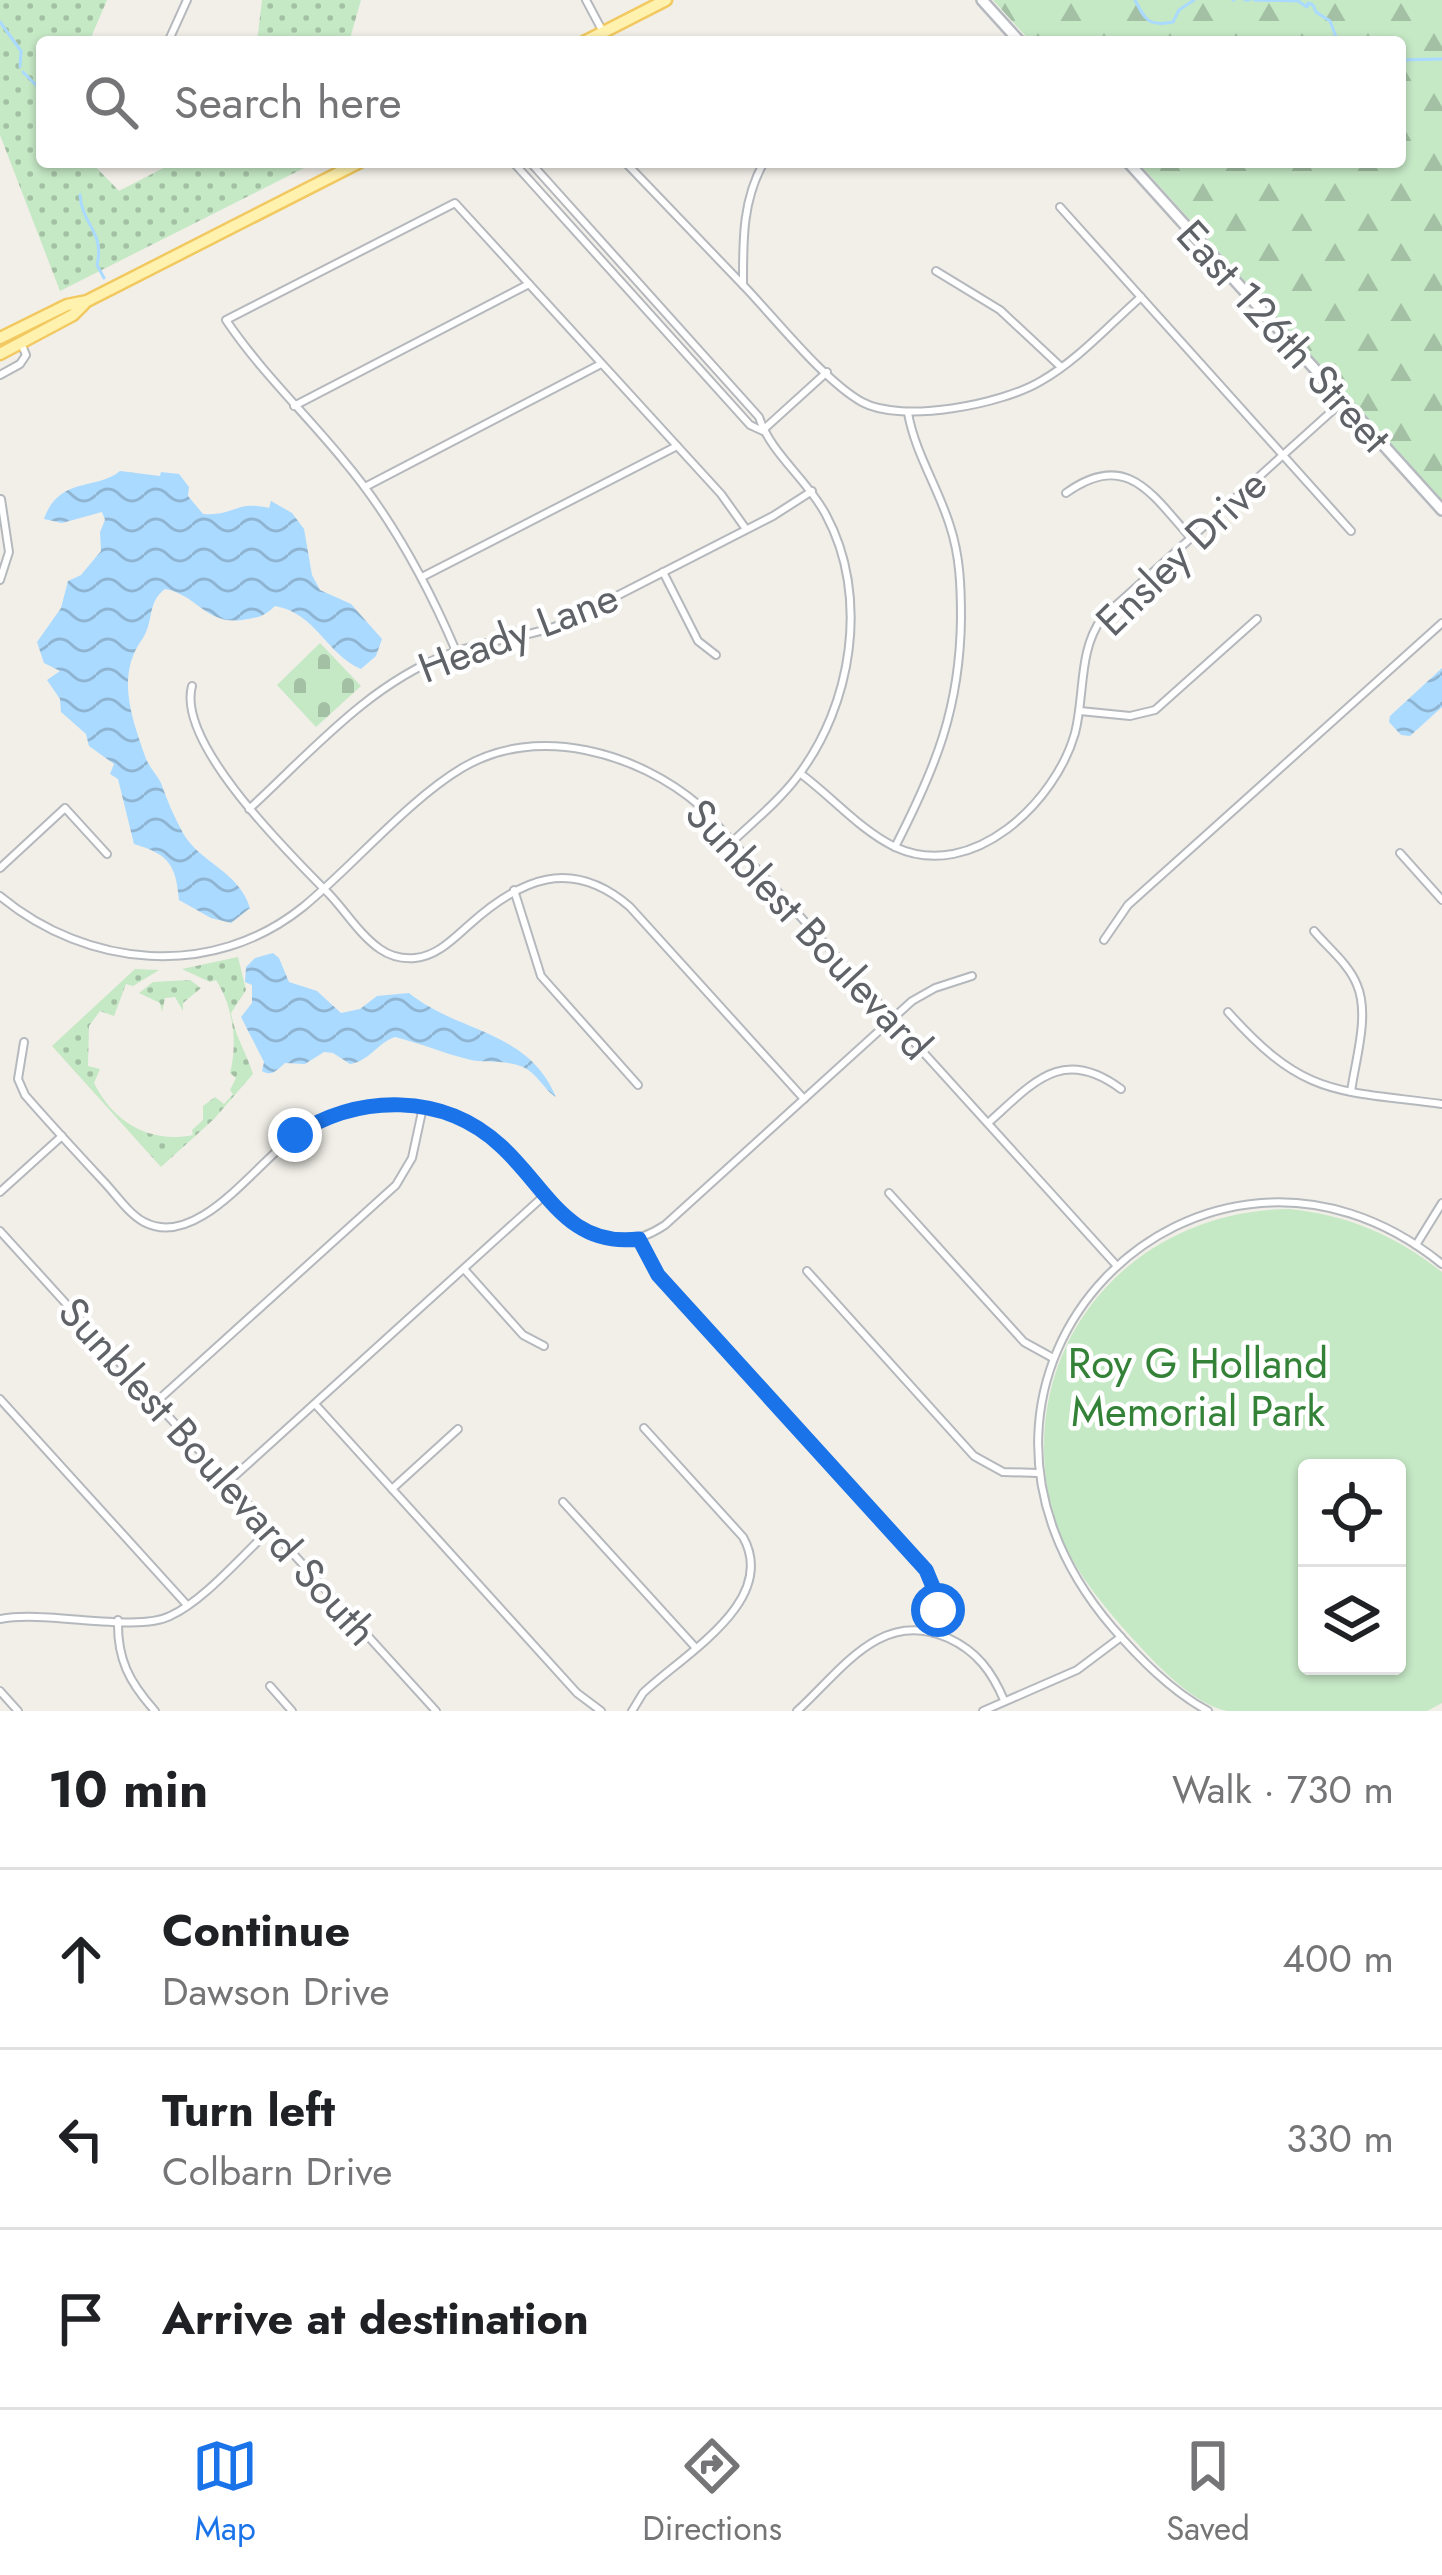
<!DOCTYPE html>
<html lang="en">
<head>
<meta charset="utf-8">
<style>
	body { margin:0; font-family:Jost,sans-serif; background:#f2f2f2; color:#202124 }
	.controls { position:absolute; right:36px; bottom:36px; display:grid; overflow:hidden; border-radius:12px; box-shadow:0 3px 9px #0004 }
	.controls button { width:108px; height:108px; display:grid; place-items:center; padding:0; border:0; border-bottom:3px solid #e0e0e0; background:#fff; color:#202124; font:60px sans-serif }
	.stop { position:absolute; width:36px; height:36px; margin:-27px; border:9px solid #1a73e8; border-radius:50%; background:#fff }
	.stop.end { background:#1a73e8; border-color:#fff; box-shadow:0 3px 12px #0008 }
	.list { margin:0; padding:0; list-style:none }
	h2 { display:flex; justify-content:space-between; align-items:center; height:156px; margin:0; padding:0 48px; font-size:51px }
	h2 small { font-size:39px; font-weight:400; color:#757577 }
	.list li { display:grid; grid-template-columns:78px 1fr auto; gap:36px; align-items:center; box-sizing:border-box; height:180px; padding:0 48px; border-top:3px solid #e0e0e0 }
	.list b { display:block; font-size:45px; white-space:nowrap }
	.list p { margin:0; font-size:39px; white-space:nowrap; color:#757577 }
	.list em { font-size:39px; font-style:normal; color:#757577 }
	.icon { flex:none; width:66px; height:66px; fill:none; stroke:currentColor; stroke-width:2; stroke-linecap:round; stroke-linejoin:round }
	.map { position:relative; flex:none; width:1442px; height:1711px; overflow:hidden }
	.search { position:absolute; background:#fff; box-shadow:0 3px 9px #0004; left:36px; right:36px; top:36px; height:132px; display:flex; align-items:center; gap:30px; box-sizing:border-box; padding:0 42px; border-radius:12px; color:#757577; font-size:45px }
	.sheet { height:696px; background:#fff }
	nav { display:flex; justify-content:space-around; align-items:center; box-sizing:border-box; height:168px; border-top:3px solid #e0e0e0; background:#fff; font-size:33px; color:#757577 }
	nav a { display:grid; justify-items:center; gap:6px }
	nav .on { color:#1a73e8 }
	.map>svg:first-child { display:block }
	.grass { fill:url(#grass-dots) }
	.forest { fill:url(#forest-firs) }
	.cemetery { fill:url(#cemetery-stones) }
	.park { fill:#c5e8c5; fill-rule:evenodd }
	.water { fill:url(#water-waves) }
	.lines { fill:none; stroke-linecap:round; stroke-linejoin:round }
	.stream { stroke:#aadaff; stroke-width:3 }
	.minor-casing { stroke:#b5b8bc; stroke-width:10 }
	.secondary-casing { stroke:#b6babf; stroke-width:14 }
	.primary-casing { stroke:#f2c960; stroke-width:15 }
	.minor { stroke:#fff; stroke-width:6 }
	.secondary { stroke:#fff; stroke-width:9 }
	.primary { stroke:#fff2af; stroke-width:10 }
	.route { stroke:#1a73e8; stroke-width:15 }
	.labels { text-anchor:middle; stroke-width:9; stroke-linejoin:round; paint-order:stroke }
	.street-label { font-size:42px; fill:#5f6368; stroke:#fff }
	.park-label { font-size:42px; fill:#348238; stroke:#fff }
</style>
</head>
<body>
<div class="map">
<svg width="1442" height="1711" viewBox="0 0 1442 1711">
	<defs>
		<pattern id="grass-dots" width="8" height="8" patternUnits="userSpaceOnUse" patternTransform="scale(3)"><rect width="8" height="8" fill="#c5e8c5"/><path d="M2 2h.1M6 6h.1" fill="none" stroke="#a3c0a4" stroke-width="1.8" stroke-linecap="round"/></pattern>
		<pattern id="forest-firs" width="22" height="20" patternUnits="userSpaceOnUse" patternTransform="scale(3)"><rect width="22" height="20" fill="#c5e8c5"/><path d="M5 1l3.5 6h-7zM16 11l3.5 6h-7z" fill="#a3c0a4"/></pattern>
		<pattern id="cemetery-stones" width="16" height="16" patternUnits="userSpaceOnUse" patternTransform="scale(3)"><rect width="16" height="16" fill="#c5e8c5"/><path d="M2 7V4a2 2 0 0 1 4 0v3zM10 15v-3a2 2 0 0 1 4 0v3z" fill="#a3c0a4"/></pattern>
		<pattern id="water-waves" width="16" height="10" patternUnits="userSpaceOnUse" patternTransform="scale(3)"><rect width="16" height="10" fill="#aadaff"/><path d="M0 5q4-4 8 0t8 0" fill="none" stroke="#8eb4d2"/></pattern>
	</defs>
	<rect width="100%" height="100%" fill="#f1efe8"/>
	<g class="grass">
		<polygon points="0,0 107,0 89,42 42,42 42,162 91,162 119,191 175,162 311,162 310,165 60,291 0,135"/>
		<polygon points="262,0 361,0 349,42 257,42"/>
		<path d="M238 957 246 990 231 1013C235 1036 246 1052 253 1074L214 1119 161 1167 52 1046 135 969 159 970 133 986 126 984 114 1016 100 1011 89 1026 88 1066 100 1069 94 1083C113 1122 150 1144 193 1135L192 1130 203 1120V1106L215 1097 224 1104 233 1094 230 1090 236 1078 230 1073C238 1043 233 1006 216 980L210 982 182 969Z"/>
		<polygon points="190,980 201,988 183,1003 183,1011 175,997 165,998 162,1012 160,1003 139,993 153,982"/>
	</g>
	<polygon class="forest" points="993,0 1442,0 1442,502 1138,162 1400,162 1400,42 1031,42"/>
	<polygon class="cemetery" points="320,643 361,686 316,727 277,685"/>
	<path class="park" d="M1289 1209C1348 1215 1395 1235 1442 1272V1703L1427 1711C1379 1711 1330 1711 1282 1711 1265 1711 1244 1711 1227 1711 1193 1704 1157 1665 1134 1640 1100 1602 1065 1561 1052 1511 1012 1350 1127 1211 1289 1209ZM1307 1468H1397V1666H1307Z"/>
	<g class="water">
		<path d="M120 471 160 476 161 472 179 474 189 487 188 496 203 514C236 516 235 500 269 508L271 501 292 513 304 529 312 575 320 590 351 604 382 639 376 656 361 669C326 654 316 613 275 606 262 618 259 617 242 620 206 625 196 594 165 589 147 602 154 621 143 638 115 676 132 718 146 759 150 768 157 775 161 783 167 800 174 817 183 833 200 863 239 871 250 908L231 923 211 918 179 900C176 864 168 854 134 844L118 779 110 774 114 764 89 746 86 734 61 712 60 699 47 680 60 671 44 663 37 642 61 608 68 581 81 575 101 551 100 532 105 520 102 512 62 523 44 519C59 476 95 491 120 471Z"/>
		<polygon points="1442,668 1442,707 1410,736 1401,735 1389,722 1390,716"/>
		<path d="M273 953 279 958 289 982 317 991 341 1013 360 1009 377 996 409 993C460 1034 527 1029 556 1097 543 1089 539 1075 523 1067 505 1059 486 1064 467 1059 443 1053 420 1043 395 1037 377 1043 370 1061 350 1064L333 1053 324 1052 305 1064 285 1063C277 1070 272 1077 262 1071L264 1062 241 1017 252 1003V985L245 982 246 967 255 958Z"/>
	</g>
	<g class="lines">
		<g class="stream">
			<path d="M1135 0C1145 20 1149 27 1173 22L1179 10 1194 0"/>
			<polyline points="1233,0 1234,0"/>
			<polyline points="1245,0 1249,0"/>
			<polyline points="1254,0 1298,1 1307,7 1308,3 1313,5 1316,12 1330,21 1338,42"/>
			<polyline points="0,22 21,51 20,67"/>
			<polyline points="1400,60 1442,59"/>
			<polyline points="23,72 42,91"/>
			<path d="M80 195C82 225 105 232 97 265L104 278"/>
		</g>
		<defs>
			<g id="minor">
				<polyline points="586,0 603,32"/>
				<polyline points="168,42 187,0"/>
				<polyline points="513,162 750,425 763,431"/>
				<path d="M530 162 759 417C770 453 808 480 826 515 870 596 852 706 797 777 779 801 754 821 732 842"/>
				<path d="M625 162 743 285C743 241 742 201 764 162"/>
				<polyline points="1060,207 1351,531"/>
				<polyline points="936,271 1000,310 1061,367"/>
				<path d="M743 285C774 317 824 381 862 402 902 424 1003 404 1041 381 1078 360 1109 325 1141 297"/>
				<polyline points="0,375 20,364 26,355 21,343"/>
				<polyline points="294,406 529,284"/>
				<polyline points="763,430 827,372"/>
				<polyline points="365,487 601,364"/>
				<path d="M1066 493C1126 450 1151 493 1190 537"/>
				<polyline points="663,572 698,641 716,655"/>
				<polyline points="422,577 677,446"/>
				<polyline points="0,580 9,552 1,499"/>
				<path d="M456 651C427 583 392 518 344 461 305 413 261 372 226 320L455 203 721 494 746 529"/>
				<path d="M192 686C176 744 292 856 330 895 346 912 360 935 380 949 390 956 403 959 415 958 437 956 453 939 469 925 520 879 571 856 630 907L804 1099"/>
				<polyline points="1080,711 1130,716 1155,710 1257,619"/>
				<path d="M801 774C832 797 860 830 895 847 973 883 1056 801 1075 733 1085 694 1078 651 1102 618L1342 402"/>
				<path d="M249 809C309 754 368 685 446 655 483 640 524 639 562 624L773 516 812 491"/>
				<path d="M895 847C936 767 960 708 961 618 961 587 960 556 950 526 938 487 915 453 908 413"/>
				<polyline points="1400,853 1442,900"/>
				<polyline points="0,868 65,808 107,854"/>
				<polyline points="514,890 541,976 638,1085"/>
				<path d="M0 896C87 968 212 980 303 907 354 865 407 801 462 768 537 723 639 753 700 806L1117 1266"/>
				<path d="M1314 931C1328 948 1349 964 1357 985 1370 1015 1355 1061 1351 1092"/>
				<polyline points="1104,940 1128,905 1442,623"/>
				<path d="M1228 1012C1304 1097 1335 1090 1442 1104"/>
				<path d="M24 1042 18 1079 25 1095C51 1125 78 1154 105 1183 117 1196 129 1214 144 1222 199 1251 259 1158 301 1131 332 1111 368 1101 405 1105 436 1108 465 1118 490 1137 544 1178 582 1280 665 1225L912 1001 935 988 972 976"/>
				<path d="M988 1123C1033 1083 1062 1045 1121 1089"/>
				<polyline points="0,1192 62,1136"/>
				<polyline points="889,1193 1024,1342 1053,1358"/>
				<polyline points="0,1231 436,1711"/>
				<polyline points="639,1239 658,1275 925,1571 937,1601 933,1633"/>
				<polyline points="1416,1245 1442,1203"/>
				<polyline points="464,1269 523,1335 544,1346"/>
				<polyline points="807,1271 974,1456 1003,1472 1038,1473"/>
				<polyline points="0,1399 187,1605"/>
				<polyline points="156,1402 396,1185 412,1158 423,1107"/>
				<polyline points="315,1404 577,1693 601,1711"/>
				<polyline points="228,1482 546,1194"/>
				<polyline points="392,1489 458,1429"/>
				<polyline points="563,1502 695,1647"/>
				<path d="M0 1619C47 1610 135 1633 170 1616 204 1601 243 1554 271 1529"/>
				<path d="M118 1620C117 1659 129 1682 155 1711"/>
				<polyline points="270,1686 292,1711"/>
				<polyline points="0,1691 18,1711"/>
				<path d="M632 1711 643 1693C684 1654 779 1601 743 1537L644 1428"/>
				<path d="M797 1711C842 1670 881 1608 948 1638 977 1651 992 1672 1004 1700"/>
				<polyline points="983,1711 1077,1670 1121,1637"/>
				<path d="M1208 1711C1171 1691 1139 1658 1112 1627 895 1373 1202 1070 1442 1264"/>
			</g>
			<g id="secondary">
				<polyline points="982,0 1020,42"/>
				<polyline points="1128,162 1442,510"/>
			</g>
			<g id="primary">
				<polyline points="584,42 666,0"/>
				<polyline points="0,338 67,305 87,301 360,162"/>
				<polyline points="0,354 73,315 84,304"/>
			</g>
		</defs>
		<use href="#minor" class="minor-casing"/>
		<use href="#secondary" class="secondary-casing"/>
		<use href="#primary" class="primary-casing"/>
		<use href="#minor" class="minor"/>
		<use href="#secondary" class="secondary"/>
		<use href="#primary" class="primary"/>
	</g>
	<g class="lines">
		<path class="route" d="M295 1135C359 1094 443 1092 501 1146 547 1188 567 1248 639 1239L658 1275 926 1570 936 1594 938 1610"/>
	</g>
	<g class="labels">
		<g class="street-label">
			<text transform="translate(1284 336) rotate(48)" y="15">East 126th Street</text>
			<text transform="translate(1181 552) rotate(-44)" y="15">Ensley Drive</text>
			<text transform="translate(518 632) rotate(-21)" y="15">Heady Lane</text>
			<text transform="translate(809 929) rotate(47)" y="15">Sunblest Boulevard</text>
			<text transform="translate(218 1471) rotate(48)" y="15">Sunblest Boulevard South</text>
		</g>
		<g class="park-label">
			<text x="1198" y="1378">Roy G Holland<tspan x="1198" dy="48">Memorial Park</tspan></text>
		</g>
	</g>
</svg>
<div class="controls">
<button><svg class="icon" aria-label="locate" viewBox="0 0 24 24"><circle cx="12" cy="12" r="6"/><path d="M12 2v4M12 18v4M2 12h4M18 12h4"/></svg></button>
<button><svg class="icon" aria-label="layers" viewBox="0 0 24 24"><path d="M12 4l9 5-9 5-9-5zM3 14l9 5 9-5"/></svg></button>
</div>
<div class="stop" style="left:938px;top:1610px"></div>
<div class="stop end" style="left:295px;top:1135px"></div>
<div class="search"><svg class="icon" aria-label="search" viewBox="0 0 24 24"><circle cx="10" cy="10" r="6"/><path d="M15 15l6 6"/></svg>Search here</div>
</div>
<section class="sheet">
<h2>10 min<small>Walk · 730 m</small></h2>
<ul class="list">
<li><svg class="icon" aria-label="ahead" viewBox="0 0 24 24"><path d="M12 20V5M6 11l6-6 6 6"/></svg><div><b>Continue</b><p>Dawson Drive</p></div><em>400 m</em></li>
<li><svg class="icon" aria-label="left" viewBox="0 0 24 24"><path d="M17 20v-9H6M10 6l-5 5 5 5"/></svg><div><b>Turn left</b><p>Colbarn Drive</p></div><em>330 m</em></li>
<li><svg class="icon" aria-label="arrive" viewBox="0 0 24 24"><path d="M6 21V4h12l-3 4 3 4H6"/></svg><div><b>Arrive at destination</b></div></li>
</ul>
</section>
<nav>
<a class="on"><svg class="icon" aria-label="map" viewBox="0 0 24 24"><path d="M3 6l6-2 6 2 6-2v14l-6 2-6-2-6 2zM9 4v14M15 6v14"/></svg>Map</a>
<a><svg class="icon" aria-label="directions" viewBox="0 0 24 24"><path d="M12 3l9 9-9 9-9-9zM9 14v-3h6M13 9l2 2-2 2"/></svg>Directions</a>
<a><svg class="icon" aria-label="saved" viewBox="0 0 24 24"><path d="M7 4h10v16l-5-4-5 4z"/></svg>Saved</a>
</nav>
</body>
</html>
